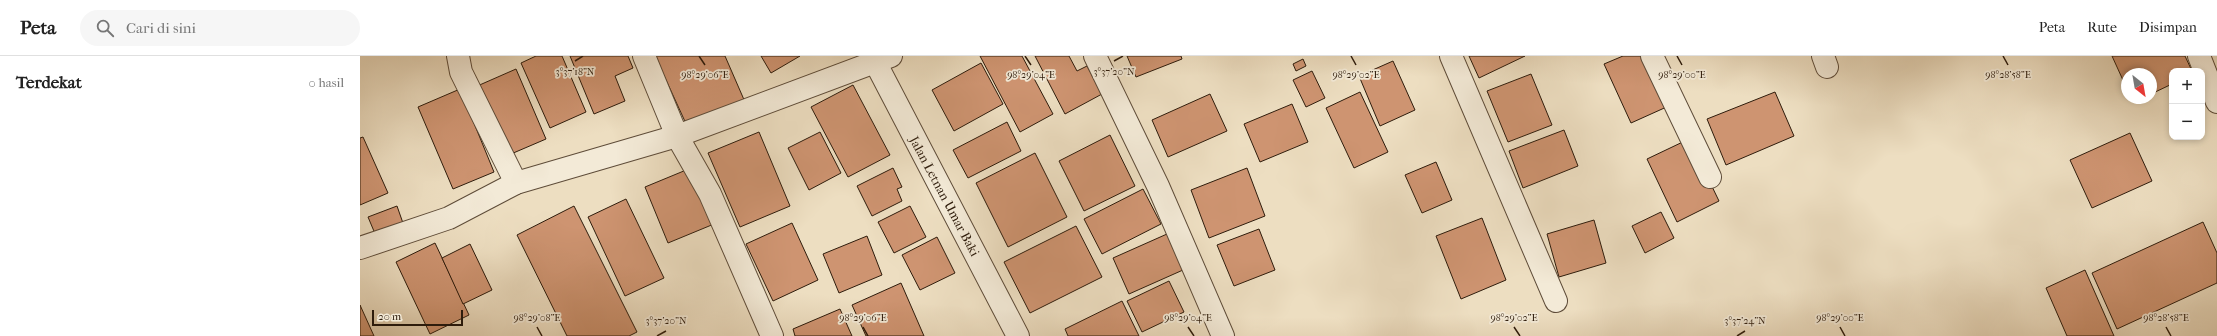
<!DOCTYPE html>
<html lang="id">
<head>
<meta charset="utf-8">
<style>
	body { margin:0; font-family:"IM FELL French Canon",serif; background:#f6f6f6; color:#222 }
	.controls { position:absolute; right:12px; top:12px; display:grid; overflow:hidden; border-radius:8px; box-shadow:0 2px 6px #0003 }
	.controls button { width:36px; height:36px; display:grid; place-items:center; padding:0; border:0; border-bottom:1px solid #e0e0e0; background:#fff; color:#222; font:20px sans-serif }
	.compass { position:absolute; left:1761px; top:12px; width:36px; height:36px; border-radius:50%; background:#fff; box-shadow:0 2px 6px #0003; rotate:149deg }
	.scale { position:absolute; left:12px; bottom:10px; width:91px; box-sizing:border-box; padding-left:4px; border:2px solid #2e1c0c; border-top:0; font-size:11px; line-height:14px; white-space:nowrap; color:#2e1c0c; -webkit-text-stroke:3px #f3ead7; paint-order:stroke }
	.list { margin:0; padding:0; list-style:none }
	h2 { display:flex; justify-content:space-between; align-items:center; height:52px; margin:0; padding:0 16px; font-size:17px }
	h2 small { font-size:13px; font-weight:400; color:#767676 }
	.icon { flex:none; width:22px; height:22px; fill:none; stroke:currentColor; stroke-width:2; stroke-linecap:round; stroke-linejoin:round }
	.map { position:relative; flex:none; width:1857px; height:280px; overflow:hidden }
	header { display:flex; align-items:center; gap:24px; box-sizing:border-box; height:56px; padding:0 20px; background:#fff; border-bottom:1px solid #e0e0e0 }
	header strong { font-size:19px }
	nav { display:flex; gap:22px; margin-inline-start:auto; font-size:14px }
	.search { width:280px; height:36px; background:#f6f6f6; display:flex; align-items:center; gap:10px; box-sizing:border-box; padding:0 14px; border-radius:22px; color:#767676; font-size:15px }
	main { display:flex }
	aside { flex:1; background:#fff }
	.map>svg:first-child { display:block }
	.building { fill:#ce9471; stroke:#2e1c0c }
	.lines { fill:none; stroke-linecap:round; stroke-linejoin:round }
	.minor-casing { stroke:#5e4c39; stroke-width:24 }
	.minor { stroke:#f3ead7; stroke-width:22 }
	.ticks { fill:none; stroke:#2e1c0c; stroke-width:1.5 }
	.labels { text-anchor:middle; stroke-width:3.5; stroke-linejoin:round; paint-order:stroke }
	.street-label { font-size:13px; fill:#2e1c0c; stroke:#f3ead7 }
	.ticks-label { font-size:10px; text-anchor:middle; fill:#2e1c0c; stroke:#f3ead7; stroke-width:3.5; stroke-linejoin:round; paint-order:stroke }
</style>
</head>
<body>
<header>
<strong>Peta</strong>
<div class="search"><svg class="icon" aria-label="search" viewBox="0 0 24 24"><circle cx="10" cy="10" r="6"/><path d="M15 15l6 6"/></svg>Cari di sini</div>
<nav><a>Peta</a><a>Rute</a><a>Disimpan</a></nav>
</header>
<main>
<aside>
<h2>Terdekat<small>0 hasil</small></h2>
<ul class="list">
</ul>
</aside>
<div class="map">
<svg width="1857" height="280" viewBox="0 0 1857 280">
	<rect width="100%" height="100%" fill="#eddec1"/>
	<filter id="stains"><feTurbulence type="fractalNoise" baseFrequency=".005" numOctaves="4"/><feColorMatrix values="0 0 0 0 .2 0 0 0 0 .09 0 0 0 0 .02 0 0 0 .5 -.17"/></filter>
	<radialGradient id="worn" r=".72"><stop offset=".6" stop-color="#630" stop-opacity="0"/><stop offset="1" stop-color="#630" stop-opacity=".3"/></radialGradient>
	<g class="building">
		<polygon points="176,0 202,0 226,56 190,72 161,7"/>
		<polygon points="210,0 268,0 273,12 255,20 265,45 234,58"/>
		<polygon points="295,0 365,0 385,46 328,72"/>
		<polygon points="401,0 440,0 411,17"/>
		<polygon points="620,0 662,0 693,58 660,76"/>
		<polygon points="675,0 709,0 717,15 727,10 742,38 705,58"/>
		<polygon points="767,0 821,0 822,3 776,21"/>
		<polygon points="1109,0 1165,0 1119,22"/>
		<polygon points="1263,0 1289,0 1311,49 1271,67 1244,8"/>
		<polygon points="1752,0 1825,0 1832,15 1812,15 1812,28 1791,38 1791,18 1767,18 1767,33"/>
		<polygon points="943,3 946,10 936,15 933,8"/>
		<polygon points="1033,5 1055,54 1020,70 999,20"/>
		<polygon points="621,7 643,48 594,75 572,34"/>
		<polygon points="156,13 186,83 144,101 115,31"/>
		<polygon points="952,15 965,42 946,51 933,24"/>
		<polygon points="1171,18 1192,69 1148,86 1127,35"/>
		<polygon points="493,29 530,99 488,121 451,51"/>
		<polygon points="100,33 134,116 93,133 58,51"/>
		<polygon points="1000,36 1028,96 994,112 966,52"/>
		<polygon points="1415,36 1434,80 1366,109 1347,63"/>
		<polygon points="850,38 867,75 808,101 792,64"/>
		<polygon points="932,48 948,86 900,106 884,68"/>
		<polygon points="647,66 661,95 608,122 593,94"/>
		<polygon points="1204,74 1218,110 1163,132 1149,95"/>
		<polygon points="399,76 430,150 380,171 348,97"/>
		<polygon points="460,76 481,117 449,134 428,92"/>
		<polygon points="1770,77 1792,125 1732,152 1710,104"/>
		<polygon points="750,79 775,130 724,155 699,105"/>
		<polygon points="3,81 28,137 0,149 0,82"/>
		<polygon points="1329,83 1359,145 1317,166 1287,103"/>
		<polygon points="675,97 707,161 648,191 616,127"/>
		<polygon points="1076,106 1092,144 1062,157 1045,119"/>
		<polygon points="331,112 354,168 308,187 285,131"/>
		<polygon points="533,112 542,131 537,133 542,145 512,160 497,130"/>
		<polygon points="887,112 905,160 849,182 831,134"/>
		<polygon points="783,133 801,168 742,198 724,163"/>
		<polygon points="266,143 304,222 265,240 228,161"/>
		<polygon points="37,150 44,170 16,180 8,161"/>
		<polygon points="214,150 277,276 269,280 207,280 157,179"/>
		<polygon points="550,150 566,181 534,197 518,166"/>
		<polygon points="1301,156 1314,182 1285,197 1272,170"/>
		<polygon points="1122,162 1146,224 1101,243 1076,180"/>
		<polygon points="1234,164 1246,207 1199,221 1187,178"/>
		<polygon points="1843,166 1857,197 1857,227 1757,273 1732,217"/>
		<polygon points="432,167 458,224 413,245 386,188"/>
		<polygon points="716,170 742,221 670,257 644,206"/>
		<polygon points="899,173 915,214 874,230 857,189"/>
		<polygon points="807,178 823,214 769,238 753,202"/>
		<polygon points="507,180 522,219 479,237 463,198"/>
		<polygon points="577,181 595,217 560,234 542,199"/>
		<polygon points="75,187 109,259 70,278 36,206"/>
		<polygon points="110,188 132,234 103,248 82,202"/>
		<polygon points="1725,214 1754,280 1707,280 1686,232"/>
		<polygon points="809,225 824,256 782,276 767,245"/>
		<polygon points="541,227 564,280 506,280 492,249"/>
		<polygon points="762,245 779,280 708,280 705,273"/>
		<polygon points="0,249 14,280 0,280"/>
		<polygon points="480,253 492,280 435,280 433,273"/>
	</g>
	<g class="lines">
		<defs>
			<g id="minor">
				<polyline points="98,0 101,16 156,127"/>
				<polyline points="284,0 317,80 350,138 412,280"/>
				<polyline points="512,0 658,280"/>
				<polyline points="735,0 798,130 863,280"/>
				<polyline points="1091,0 1196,245"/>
				<polyline points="1292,0 1350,121"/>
				<polyline points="1463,0 1467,11"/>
				<polyline points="1839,0 1857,46"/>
				<polyline points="0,192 89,162 156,127 317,80 531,0"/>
			</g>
		</defs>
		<use href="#minor" class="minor-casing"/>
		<use href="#minor" class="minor"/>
	</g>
	<path class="ticks" d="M339 0 345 9M665 0 671 9M991 0 996 9M1317 0 1322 9M1643 0 1648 9M215 5 223 0M754 5 763 0M177 271 182 280M503 271 508 280M828 271 834 280M1154 271 1160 280M1480 271 1485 280M1806 271 1811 280M297 280 306 275M1377 280 1385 275"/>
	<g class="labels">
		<g class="street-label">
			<text transform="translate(585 140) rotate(62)" y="5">Jalan Letnan Umar Baki</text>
		</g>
	</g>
	<g class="ticks-label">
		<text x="215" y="19">3°37'18"N</text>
		<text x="754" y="19">3°37'20"N</text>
		<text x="345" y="22">98°29'06"E</text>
		<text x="671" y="22">98°29'04"E</text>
		<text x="996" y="22">98°29'02"E</text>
		<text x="1648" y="22">98°28'58"E</text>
		<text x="1322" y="22">98°29'00"E</text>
		<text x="177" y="265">98°29'08"E</text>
		<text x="503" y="265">98°29'06"E</text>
		<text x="828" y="265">98°29'04"E</text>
		<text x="1154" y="265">98°29'02"E</text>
		<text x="1480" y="265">98°29'00"E</text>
		<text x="1806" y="265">98°28'58"E</text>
		<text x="306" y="268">3°37'20"N</text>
		<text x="1385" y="268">3°37'24"N</text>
	</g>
	<rect width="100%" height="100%" filter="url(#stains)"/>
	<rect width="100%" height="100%" fill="url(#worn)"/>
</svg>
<div class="controls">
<button>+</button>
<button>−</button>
</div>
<svg class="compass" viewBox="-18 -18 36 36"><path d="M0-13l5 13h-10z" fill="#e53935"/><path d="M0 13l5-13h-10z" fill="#767676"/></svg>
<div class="scale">20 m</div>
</div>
</main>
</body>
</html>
